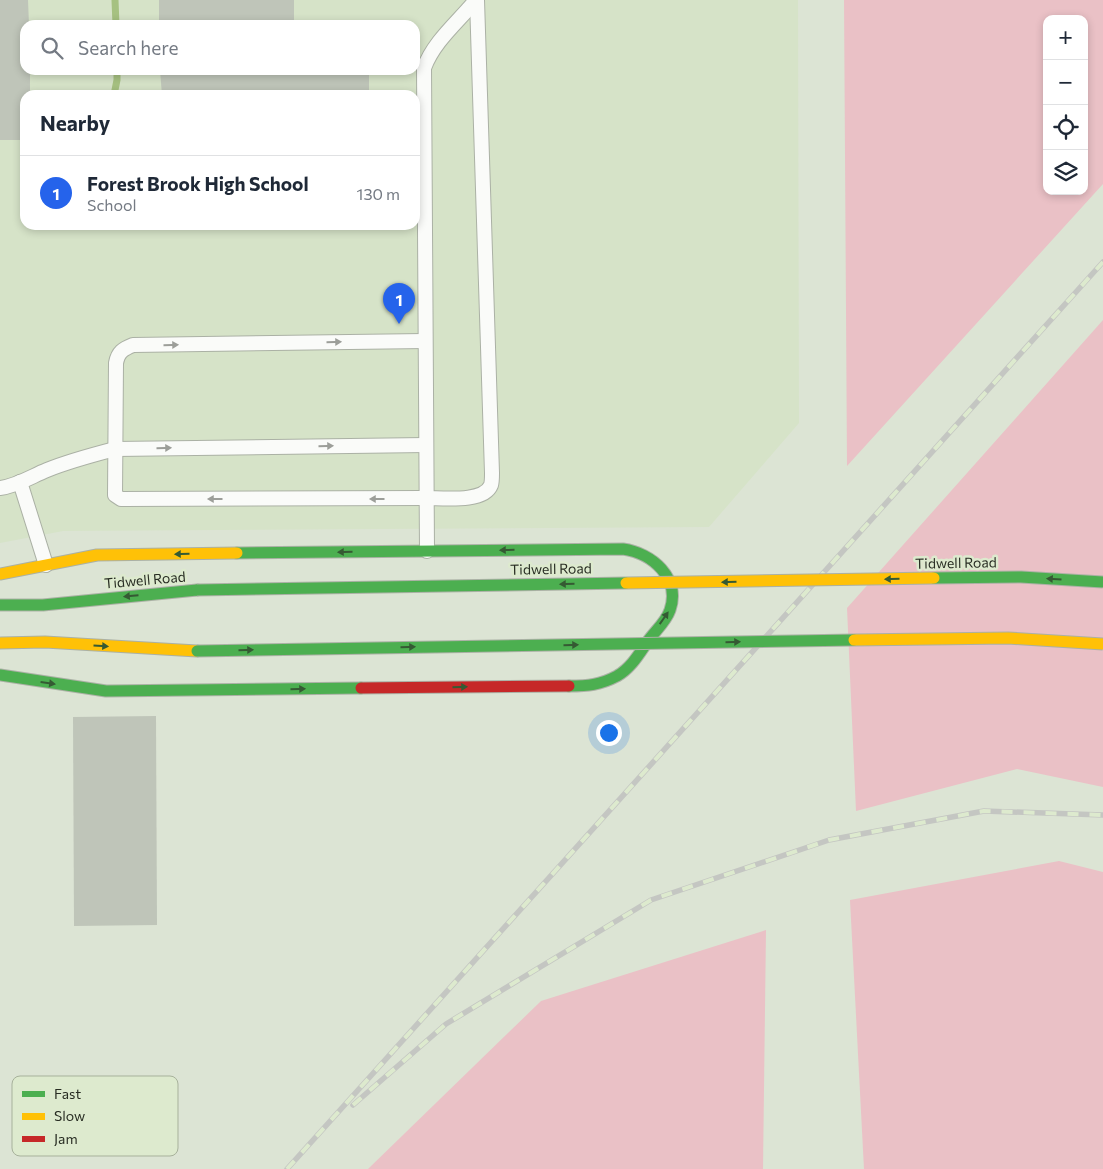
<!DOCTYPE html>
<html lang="en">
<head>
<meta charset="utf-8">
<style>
	body { margin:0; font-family:Commissioner,sans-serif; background:#f6f6f7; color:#1f2937 }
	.controls { position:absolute; right:15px; top:15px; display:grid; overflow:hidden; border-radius:10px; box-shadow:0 2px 8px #0003 }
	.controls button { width:45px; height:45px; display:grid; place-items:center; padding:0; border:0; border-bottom:1px solid #e0e1e3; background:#fff; color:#1f2937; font:25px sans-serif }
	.you { position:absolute; left:608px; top:732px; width:18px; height:18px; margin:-12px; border:4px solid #fff; border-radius:50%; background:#1a73e8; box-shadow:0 0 0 8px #1a73e833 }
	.badge { display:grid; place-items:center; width:32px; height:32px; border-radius:50%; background:#2563eb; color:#fff; font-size:16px; font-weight:700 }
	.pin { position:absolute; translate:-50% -41px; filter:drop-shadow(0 1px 2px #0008) }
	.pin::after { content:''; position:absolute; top:26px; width:18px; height:15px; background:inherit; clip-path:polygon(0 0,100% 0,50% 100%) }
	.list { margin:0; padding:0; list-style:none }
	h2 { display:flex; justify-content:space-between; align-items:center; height:65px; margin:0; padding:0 20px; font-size:21px }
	h2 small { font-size:16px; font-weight:400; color:#747a83 }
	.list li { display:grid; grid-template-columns:32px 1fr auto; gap:15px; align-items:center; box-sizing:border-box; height:75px; padding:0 20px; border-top:1px solid #e0e1e3 }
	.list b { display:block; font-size:19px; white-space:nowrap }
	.list p { margin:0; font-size:16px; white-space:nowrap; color:#747a83 }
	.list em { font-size:16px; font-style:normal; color:#747a83 }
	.icon { flex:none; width:28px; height:28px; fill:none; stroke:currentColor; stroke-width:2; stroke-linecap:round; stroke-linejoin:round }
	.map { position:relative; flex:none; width:1103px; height:1169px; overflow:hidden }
	.search { position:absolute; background:#fff; box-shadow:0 2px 8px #0003; left:20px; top:20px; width:400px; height:55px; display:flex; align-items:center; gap:12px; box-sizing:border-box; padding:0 18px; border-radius:15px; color:#747a83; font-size:19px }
	.panel { position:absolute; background:#fff; box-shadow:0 2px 8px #0003; left:20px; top:90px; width:400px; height:140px; border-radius:15px }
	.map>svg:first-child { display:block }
	.built { fill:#d6e3c8; fill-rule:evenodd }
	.green { fill:#eac1c6; fill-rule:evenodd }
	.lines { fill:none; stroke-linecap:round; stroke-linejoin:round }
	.stream { stroke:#a6c181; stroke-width:7 }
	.building { fill:#bfc5b9 }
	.lane-casing { stroke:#abb1a5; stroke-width:16 }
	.fast-casing { stroke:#abb1a5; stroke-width:13 }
	.slow-casing { stroke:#abb1a5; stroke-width:13 }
	.jam-casing { stroke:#abb1a5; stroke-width:13 }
	.lane { stroke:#fafbf9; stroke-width:14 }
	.fast { stroke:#4caf50; stroke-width:11 }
	.slow { stroke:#ffc107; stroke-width:11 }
	.jam { stroke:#c62828; stroke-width:11 }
	.rail-casing { stroke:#c4c6c2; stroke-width:5.5 }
	.rail { stroke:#ddeace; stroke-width:4; stroke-dasharray:11; stroke-linecap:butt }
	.fast-bridge-casing { stroke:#abb1a5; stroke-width:13; stroke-linecap:butt }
	.slow-bridge-casing { stroke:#abb1a5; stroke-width:13; stroke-linecap:butt }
	.fast-bridge { stroke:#4caf50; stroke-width:11 }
	.slow-bridge { stroke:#ffc107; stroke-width:11 }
	.oneway { fill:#9c9e99 }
	.oneway2 { fill:#355a33 }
	.labels { text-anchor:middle; stroke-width:5; stroke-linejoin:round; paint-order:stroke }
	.street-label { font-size:14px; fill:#282d23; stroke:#ddeace }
	.key { fill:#ddeace; stroke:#a7b19b; stroke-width:1 }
	.key-label { font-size:14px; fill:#282d23 }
</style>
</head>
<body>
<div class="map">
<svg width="1103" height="1169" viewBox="0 0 1103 1169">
	<rect width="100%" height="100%" fill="#dce4d4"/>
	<path class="built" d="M0 0H798L799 423 709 527 63 531 0 543ZM25 25H415V70H25ZM25 95H415V225H25Z"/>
	<g class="green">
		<path d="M844 0H1103V184L847 466ZM1047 19H1084V191H1047Z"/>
		<polygon points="1103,320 1103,787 1017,769 856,811 847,608"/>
		<polygon points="1059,861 1103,872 1103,1169 864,1169 850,900"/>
		<polygon points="766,930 763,1169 368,1169 541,1001"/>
	</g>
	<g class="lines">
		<g class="stream">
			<polyline points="115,0 116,25"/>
			<polyline points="114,95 117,80 117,70"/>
		</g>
	</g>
	<g class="building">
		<polygon points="0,0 28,0 29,25 25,25 25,70 30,70 30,95 25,95 25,136 22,140 0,140"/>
		<rect x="159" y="0" width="135" height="25"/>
		<polygon points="160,70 369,70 369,95 162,95"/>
		<polygon points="156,716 157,925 74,926 73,717"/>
	</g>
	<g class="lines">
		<defs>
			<g id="lane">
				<path d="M425 341 133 345C123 349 118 352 116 363L115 495 121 499 426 498C443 498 484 503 491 485 492 482 492 477 492 473L477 0"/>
				<polyline points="20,482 46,565"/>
				<path d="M0 488C17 486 32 476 47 470 69 461 92 455 115 449L426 445"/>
				<path d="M427 551 424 68C434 41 458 22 476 0"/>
			</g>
			<g id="fast">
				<path d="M237 553 623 549C652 553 681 578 670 610 666 622 655 631 648 641 639 654 631 668 617 676 600 685 588 686 569 686"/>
				<polyline points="0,605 43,605 197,590"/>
				<polyline points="0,675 106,691 361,688"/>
			</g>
			<g id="slow">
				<polyline points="0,574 97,555 237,553"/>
				<polyline points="0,643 45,642 197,651"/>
			</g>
			<polyline id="jam" points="361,688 569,686"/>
		</defs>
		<use href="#lane" class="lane-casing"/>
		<use href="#fast" class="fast-casing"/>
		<use href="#slow" class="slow-casing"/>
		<use href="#jam" class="jam-casing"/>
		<use href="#lane" class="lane"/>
		<use href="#fast" class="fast"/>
		<use href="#slow" class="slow"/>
		<use href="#jam" class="jam"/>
		<defs>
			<g id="rail">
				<polyline points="353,1105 446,1024 651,900 829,840 984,811 1103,815"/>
				<polyline points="287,1169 1103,262"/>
			</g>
		</defs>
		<use href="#rail" class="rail-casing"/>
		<use href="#rail" class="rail"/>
		<defs>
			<g id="fast-bridge">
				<polyline points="934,578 1021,577 1103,582"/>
				<polyline points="197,590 626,583"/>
				<polyline points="197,651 854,640"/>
			</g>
			<g id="slow-bridge">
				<polyline points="626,583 934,578"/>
				<polyline points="854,640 1008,638 1103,644"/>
			</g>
		</defs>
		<use href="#fast-bridge" class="fast-bridge-casing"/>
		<use href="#slow-bridge" class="slow-bridge-casing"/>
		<use href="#fast-bridge" class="fast-bridge"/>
		<use href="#slow-bridge" class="slow-bridge"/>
	</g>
	<defs><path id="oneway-solid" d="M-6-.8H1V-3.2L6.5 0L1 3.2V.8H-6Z" transform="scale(1.25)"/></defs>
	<g class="oneway">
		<use href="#oneway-solid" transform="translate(334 342) rotate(-1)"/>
		<use href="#oneway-solid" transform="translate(171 345) rotate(-1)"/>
		<use href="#oneway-solid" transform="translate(326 446) rotate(-1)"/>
		<use href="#oneway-solid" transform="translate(164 448) rotate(-1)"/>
		<use href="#oneway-solid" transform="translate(215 499) rotate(180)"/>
		<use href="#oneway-solid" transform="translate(377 499) rotate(180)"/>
	</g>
	<g class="oneway2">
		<use href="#oneway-solid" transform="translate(507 550) rotate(179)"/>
		<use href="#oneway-solid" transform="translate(345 552) rotate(179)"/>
		<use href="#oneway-solid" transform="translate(182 554) rotate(179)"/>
		<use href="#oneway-solid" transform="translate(892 579) rotate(179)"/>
		<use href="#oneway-solid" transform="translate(1054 579) rotate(-176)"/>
		<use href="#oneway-solid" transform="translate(729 582) rotate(179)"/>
		<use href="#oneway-solid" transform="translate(567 584) rotate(179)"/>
		<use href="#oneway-solid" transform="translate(131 596) rotate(175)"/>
		<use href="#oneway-solid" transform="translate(664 618) rotate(-55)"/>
		<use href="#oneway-solid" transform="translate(733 642) rotate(-1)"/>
		<use href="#oneway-solid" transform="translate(571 645) rotate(-1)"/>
		<use href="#oneway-solid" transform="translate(101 646) rotate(3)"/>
		<use href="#oneway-solid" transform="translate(408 647) rotate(-1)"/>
		<use href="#oneway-solid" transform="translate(246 650) rotate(-1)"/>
		<use href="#oneway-solid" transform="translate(48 683) rotate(8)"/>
		<use href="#oneway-solid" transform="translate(460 687) rotate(-1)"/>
		<use href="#oneway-solid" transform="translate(298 689) rotate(-1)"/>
	</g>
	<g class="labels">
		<g class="street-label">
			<text transform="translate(956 563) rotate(-1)" y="5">Tidwell Road</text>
			<text transform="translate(551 569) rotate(-1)" y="5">Tidwell Road</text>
			<text transform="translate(145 580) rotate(-5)" y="5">Tidwell Road</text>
		</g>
	</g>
	<rect x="12" y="1076" width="166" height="80" rx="8" class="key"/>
	<rect x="22" y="1091" width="23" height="6" fill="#4caf50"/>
	<rect x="22" y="1113" width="23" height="7" fill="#ffc107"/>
	<rect x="22" y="1136" width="23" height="6" fill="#c62828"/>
	<g class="key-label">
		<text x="54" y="1099">Fast</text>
		<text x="54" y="1121">Slow</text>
		<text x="54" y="1144">Jam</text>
	</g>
</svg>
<div class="controls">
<button>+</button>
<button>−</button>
<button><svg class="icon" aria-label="locate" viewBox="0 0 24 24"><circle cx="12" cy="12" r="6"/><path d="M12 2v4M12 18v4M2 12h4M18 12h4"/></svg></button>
<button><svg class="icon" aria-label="layers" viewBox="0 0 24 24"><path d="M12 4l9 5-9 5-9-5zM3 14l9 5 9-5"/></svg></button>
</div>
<div class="you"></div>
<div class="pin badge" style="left:399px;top:324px">1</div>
<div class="search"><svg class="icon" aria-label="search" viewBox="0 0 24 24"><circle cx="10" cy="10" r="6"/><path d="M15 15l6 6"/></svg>Search here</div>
<section class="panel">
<h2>Nearby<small></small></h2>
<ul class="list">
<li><span class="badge">1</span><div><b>Forest Brook High School</b><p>School</p></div><em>130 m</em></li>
</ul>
</section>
</div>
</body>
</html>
